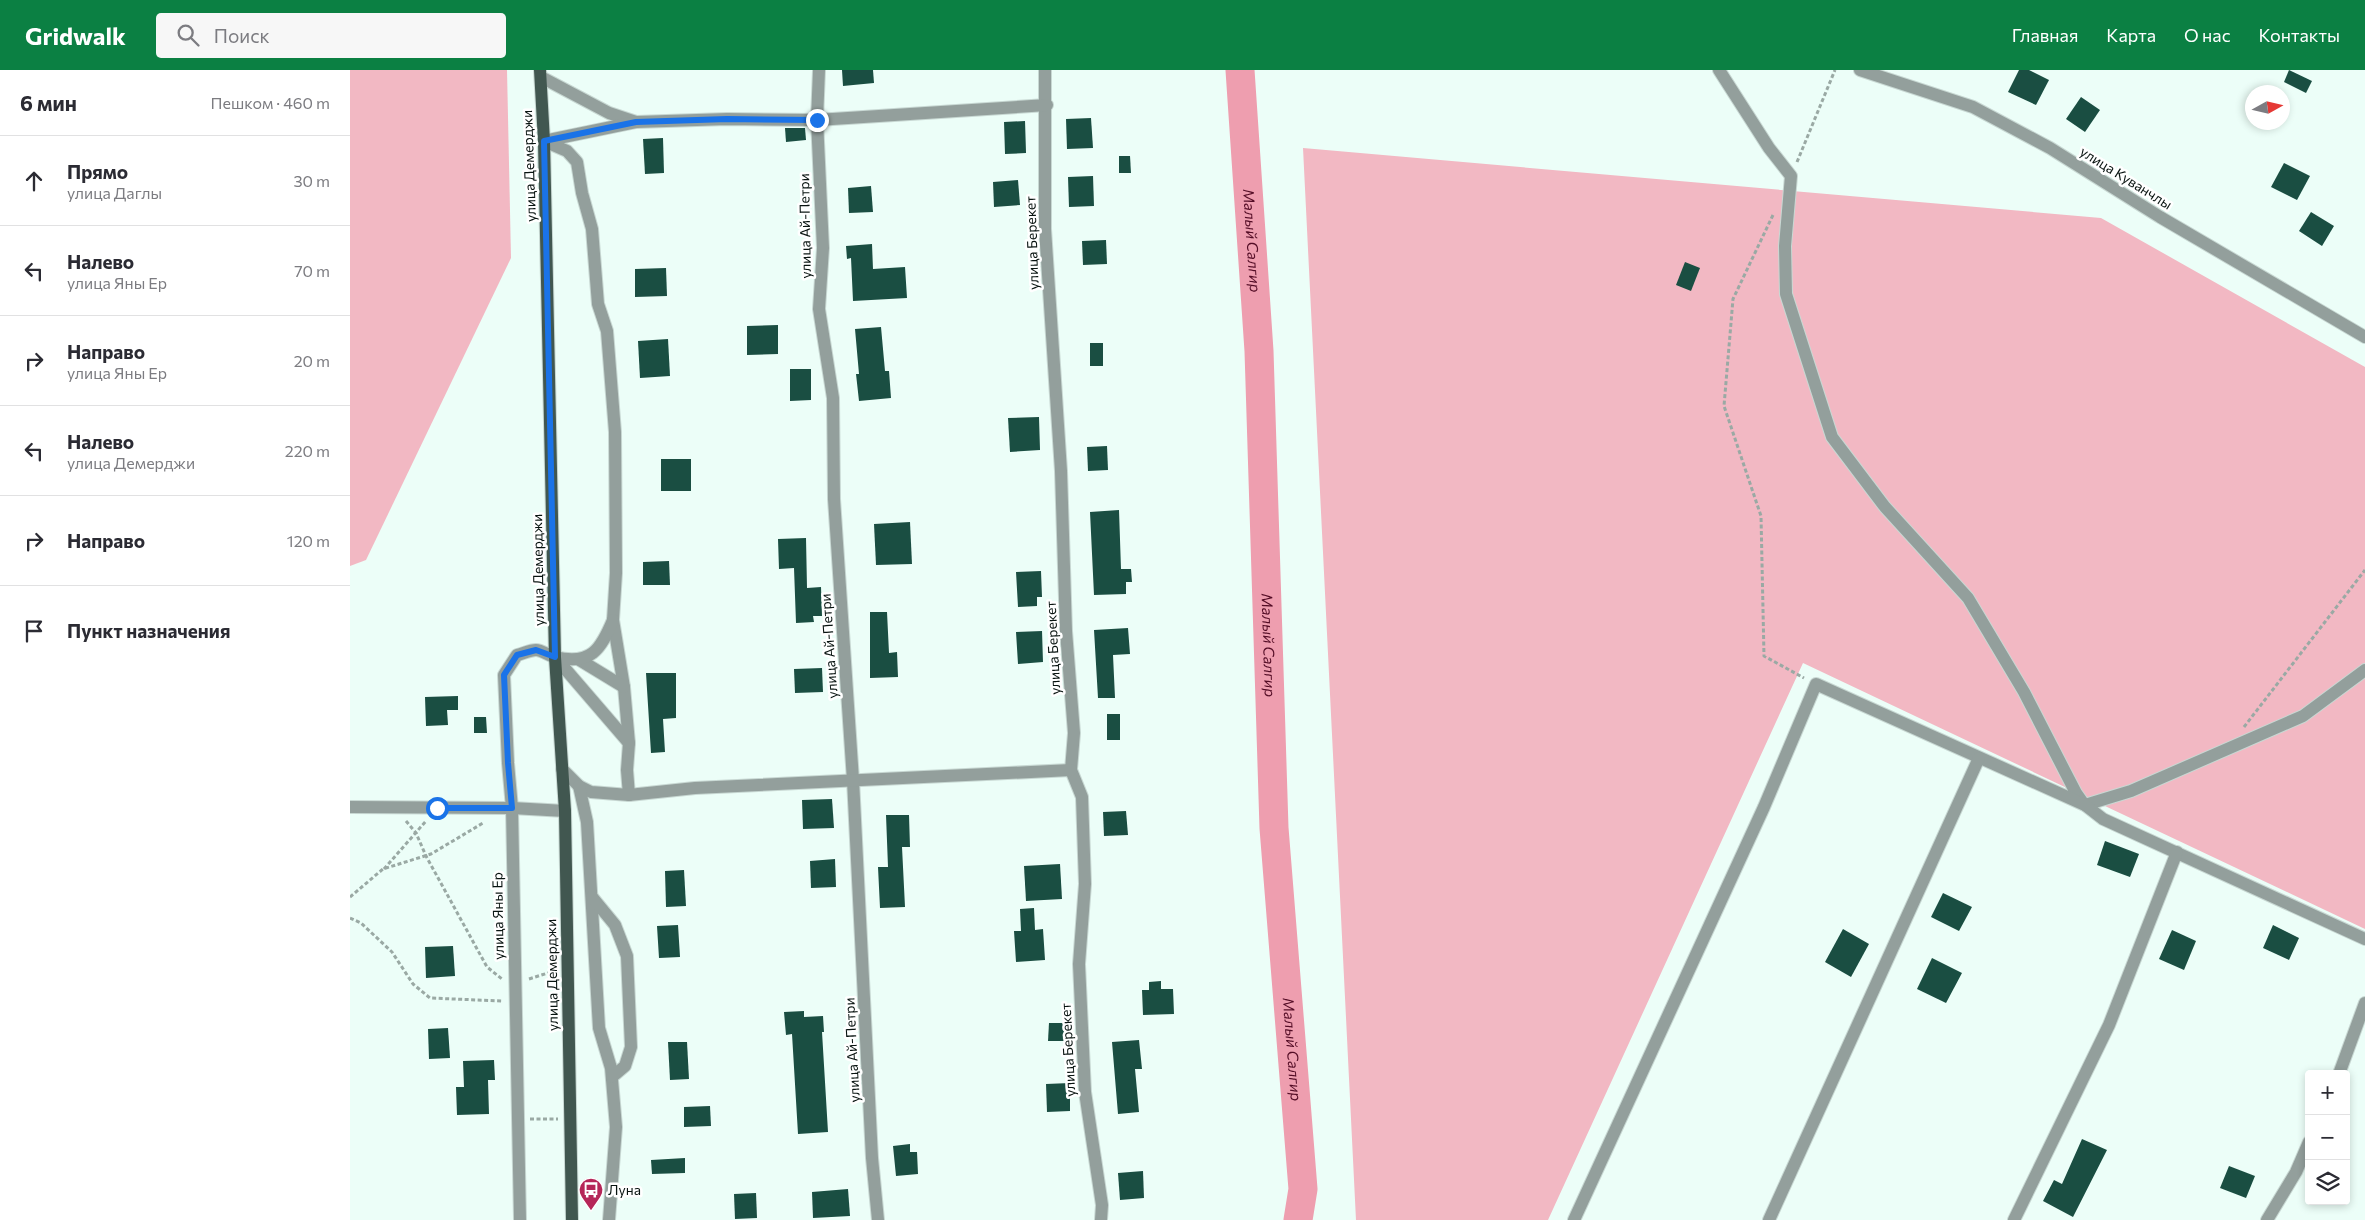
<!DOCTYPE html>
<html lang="ru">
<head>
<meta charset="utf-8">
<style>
	body { margin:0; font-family:Commissioner,sans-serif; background:#f7f7f7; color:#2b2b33 }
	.controls { position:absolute; right:15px; bottom:15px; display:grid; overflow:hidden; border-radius:5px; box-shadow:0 2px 8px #0003 }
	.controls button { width:45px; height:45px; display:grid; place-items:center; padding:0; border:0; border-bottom:1px solid #e1e1e2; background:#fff; color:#2b2b33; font:25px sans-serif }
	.compass { position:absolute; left:1895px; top:15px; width:45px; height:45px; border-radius:50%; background:#fff; box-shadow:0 2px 8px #0003; rotate:82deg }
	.stop { position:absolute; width:15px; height:15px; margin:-11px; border:4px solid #1a73e8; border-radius:50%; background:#fff }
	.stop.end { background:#1a73e8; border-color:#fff; box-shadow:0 1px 5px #0008 }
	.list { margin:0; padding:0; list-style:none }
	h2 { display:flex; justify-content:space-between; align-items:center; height:65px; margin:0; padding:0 20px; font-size:21px }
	h2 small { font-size:16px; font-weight:400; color:#7c7c81 }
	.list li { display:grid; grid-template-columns:32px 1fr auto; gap:15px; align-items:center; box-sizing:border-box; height:90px; padding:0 20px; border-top:1px solid #e1e1e2 }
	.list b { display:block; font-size:19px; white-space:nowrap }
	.list p { margin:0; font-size:16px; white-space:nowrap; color:#7c7c81 }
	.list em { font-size:16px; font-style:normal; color:#7c7c81 }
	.icon { flex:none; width:28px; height:28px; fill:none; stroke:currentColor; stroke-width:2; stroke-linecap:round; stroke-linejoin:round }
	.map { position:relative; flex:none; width:2015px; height:1150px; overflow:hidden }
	header { display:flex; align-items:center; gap:30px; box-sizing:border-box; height:70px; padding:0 25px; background:#0b8043; color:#fff }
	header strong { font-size:24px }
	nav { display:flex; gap:28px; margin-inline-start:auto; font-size:18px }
	.search { width:350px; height:45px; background:#f7f7f7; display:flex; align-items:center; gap:12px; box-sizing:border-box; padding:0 18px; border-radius:5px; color:#7c7c81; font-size:19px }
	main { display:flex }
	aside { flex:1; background:#fff }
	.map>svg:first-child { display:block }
	.green { fill:#f2b8c3 }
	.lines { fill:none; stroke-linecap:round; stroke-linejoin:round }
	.river { stroke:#ee9eaf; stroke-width:29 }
	.building { fill:#1a4e42 }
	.minor-casing { stroke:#c8d8d3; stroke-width:14 }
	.major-casing { stroke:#c8d8d3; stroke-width:14 }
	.path { stroke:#9aa9a4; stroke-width:3; stroke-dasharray:4 2.5; stroke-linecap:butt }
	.minor { stroke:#939f9c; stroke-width:12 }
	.major { stroke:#415750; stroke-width:12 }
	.route { stroke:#1a73e8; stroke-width:6 }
	.labels { text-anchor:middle; stroke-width:5; stroke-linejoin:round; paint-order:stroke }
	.street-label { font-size:14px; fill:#081310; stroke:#fff }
	.poi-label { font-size:14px; fill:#081310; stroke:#fff; text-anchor:start }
	.water-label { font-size:15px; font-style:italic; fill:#540d26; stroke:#fff }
</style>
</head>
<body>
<header>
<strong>Gridwalk</strong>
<div class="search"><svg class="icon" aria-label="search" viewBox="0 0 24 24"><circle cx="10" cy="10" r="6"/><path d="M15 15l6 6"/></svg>Поиск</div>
<nav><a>Главная</a><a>Карта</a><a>О нас</a><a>Контакты</a></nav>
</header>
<main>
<aside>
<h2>6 мин<small>Пешком · 460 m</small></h2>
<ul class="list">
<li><svg class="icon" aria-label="ahead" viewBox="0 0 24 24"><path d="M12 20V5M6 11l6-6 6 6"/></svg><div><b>Прямо</b><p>улица Даглы</p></div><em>30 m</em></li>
<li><svg class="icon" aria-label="left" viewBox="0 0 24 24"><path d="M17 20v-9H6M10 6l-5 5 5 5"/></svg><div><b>Налево</b><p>улица Яны Ер</p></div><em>70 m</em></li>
<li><svg class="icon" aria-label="right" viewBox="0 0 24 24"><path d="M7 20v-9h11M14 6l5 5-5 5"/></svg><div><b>Направо</b><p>улица Яны Ер</p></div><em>20 m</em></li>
<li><svg class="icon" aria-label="left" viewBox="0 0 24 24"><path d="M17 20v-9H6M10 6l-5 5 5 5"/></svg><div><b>Налево</b><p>улица Демерджи</p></div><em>220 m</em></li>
<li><svg class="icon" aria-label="right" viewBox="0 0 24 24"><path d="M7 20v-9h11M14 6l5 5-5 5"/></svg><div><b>Направо</b></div><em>120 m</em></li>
<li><svg class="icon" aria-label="arrive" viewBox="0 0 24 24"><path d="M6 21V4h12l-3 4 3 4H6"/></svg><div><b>Пункт назначения</b></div></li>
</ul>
</aside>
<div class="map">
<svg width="2015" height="1150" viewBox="0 0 2015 1150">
	<rect width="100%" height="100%" fill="#ecfef8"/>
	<g class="green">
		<polygon points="0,0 157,0 161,188 16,490 0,496"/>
		<polygon points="953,78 1751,148 2015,297 2015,859 1453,593 1198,1150 1006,1150"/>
	</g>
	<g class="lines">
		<path class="river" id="s1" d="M890 0 909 281 924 758 953 1119 948 1150"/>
	</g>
	<g class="building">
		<polygon points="492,0 523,0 524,13 493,16"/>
		<polygon points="1669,0 1679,0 1699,10 1686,35 1658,22"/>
		<polygon points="1939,0 1962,11 1956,23 1934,12"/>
		<polygon points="1731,27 1750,40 1735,62 1716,49"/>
		<polygon points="741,48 743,78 717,79 716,49"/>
		<polygon points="675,51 676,83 655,84 654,52"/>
		<polygon points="435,58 455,58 456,70 436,72"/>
		<polygon points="313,68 314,103 295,104 293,69"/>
		<polygon points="769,86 780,86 781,103 769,103"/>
		<polygon points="1934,93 1960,106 1947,130 1921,117"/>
		<polygon points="743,106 744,136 719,137 718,107"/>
		<polygon points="668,110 670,135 644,137 643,112"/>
		<polygon points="521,116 523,142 499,143 498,118"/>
		<polygon points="1961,142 1984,156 1972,176 1949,161"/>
		<polygon points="756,170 757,194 733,195 732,171"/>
		<polygon points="522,174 523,199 555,197 557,228 503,231 501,188 497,189 496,176"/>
		<polygon points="1335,192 1350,198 1341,221 1326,215"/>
		<polygon points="316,198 317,226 285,227 285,199"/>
		<polygon points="428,255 428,284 397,285 397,256"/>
		<polygon points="531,257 535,301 539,301 541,328 509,331 506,304 509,304 505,259"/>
		<polygon points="318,269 320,306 290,308 288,271"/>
		<rect x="740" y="273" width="13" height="23"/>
		<polygon points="440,299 461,299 461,330 440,331"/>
		<polygon points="689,347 690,380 660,382 658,348"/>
		<polygon points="757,376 758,400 738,401 737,377"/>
		<rect x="311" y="389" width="30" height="32"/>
		<polygon points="769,440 771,499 781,499 782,512 776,512 776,524 744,525 740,442"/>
		<polygon points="560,452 562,494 526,495 524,454"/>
		<polygon points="456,468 457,518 471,517 472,546 463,546 464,552 446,553 444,498 429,499 428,469"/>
		<polygon points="319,491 320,515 293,515 293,492"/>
		<polygon points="691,501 692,527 687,527 687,536 668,537 666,502"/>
		<polygon points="520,542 537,542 539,583 547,582 548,607 520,608"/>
		<polygon points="778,558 780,584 763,585 765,628 748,628 744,560"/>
		<polygon points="692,561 693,592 668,594 666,562"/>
		<polygon points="472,598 473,622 445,623 444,599"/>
		<polygon points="296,603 326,603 326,648 313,649 315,682 301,683"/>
		<polygon points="108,626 108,640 97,640 98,655 76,656 75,627"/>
		<rect x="757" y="644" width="13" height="26"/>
		<polygon points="124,647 136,647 137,663 124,663"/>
		<polygon points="482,729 484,758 453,759 452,730"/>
		<polygon points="776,741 778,765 754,766 753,742"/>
		<polygon points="536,745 559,745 560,777 552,777 555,837 530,838 528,797 538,797"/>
		<polygon points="1755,771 1789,784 1780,807 1747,795"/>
		<polygon points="485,789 486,817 461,818 460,791"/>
		<polygon points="710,794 712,829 676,831 674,796"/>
		<polygon points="334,800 336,836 316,837 315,801"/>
		<polygon points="1593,823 1622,837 1609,861 1581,847"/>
		<polygon points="684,838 685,860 693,859 695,890 666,892 664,861 671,861 670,839"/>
		<polygon points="328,855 330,887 309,888 307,856"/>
		<polygon points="1923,855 1949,868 1939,890 1913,878"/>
		<polygon points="1493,859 1519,874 1501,907 1475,892"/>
		<polygon points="1822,860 1846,871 1834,900 1809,889"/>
		<polygon points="103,876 105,906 76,908 75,877"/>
		<polygon points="1582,888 1612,903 1596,933 1567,919"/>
		<polygon points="811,911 811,919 823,919 824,944 793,945 792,920 799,920 799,912"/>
		<polygon points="454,941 454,947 473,946 474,962 472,962 478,1062 448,1064 442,964 436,965 434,942"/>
		<polygon points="699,953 714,953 714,971 698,971"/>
		<polygon points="98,958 100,988 79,989 78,959"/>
		<polygon points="789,970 792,999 785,999 789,1042 768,1044 762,972"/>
		<polygon points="318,972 337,972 339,1009 320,1010"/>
		<polygon points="144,990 145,1010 138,1010 139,1044 107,1045 106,1017 114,1017 113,991"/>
		<polygon points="720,1013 720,1041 697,1042 696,1014"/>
		<polygon points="360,1036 361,1056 334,1057 334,1037"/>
		<polygon points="1732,1069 1757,1080 1723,1147 1693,1131 1704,1110 1712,1114"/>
		<polygon points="560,1074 560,1082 567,1082 568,1104 546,1106 543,1076"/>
		<polygon points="335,1088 335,1103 302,1104 301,1090"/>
		<polygon points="1879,1096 1905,1106 1896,1128 1870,1118"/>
		<polygon points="793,1101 794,1128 770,1130 768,1103"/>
		<polygon points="498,1119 500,1146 463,1148 462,1122"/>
		<polygon points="406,1123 407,1148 385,1149 384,1124"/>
	</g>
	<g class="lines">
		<defs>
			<g id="minor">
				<polyline points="469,0 467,50 473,178 469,239 483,328 484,429 503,710 522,1088 528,1150"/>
				<polyline points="695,0 695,159 711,401 716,561 724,663 721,700 732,727 735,814 729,894 735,1022 752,1135 751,1150"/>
				<polyline points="1369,0 1419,78 1441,106 1435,176 1436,224 1482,367 1535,437 1618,528 1674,622 1726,723 1733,733"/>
				<polyline points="1510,0 1623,37 1700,78 1810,147 2015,267"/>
				<polyline points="191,7 259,43 286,52"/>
				<polyline points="194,71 217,81 227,92 232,123 242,159 248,234 257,261 265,362 266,503 263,550 274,617 279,673 277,700 279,725"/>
				<polyline points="194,71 286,52 377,49 467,50 697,35"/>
				<polyline points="205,587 279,673"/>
				<polyline points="228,589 274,617"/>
				<polyline points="212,699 229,716 241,722 279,725 345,718 721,700"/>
				<polyline points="229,716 237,752 249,958 261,998 266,1057 259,1150"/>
				<polyline points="1735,735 1781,721 1953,646 2015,600"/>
				<polyline points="0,737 162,738 215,741"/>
				<polyline points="242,827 265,855 277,886 281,977 275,996 262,1007"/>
				<polyline points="1989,1004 2015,933"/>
				<path d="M170 1150 162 738 158 693 154 605 167 585C172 584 180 580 186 580 192 580 199 586 205 587 241 596 251 579 263 550"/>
				<polyline points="1224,1150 1414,737 1466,614 1735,735 1753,749 2015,869"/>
				<polyline points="1419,1150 1629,688"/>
				<polyline points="1664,1150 1759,955 1827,782"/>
				<polyline points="1917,1150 1946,1102 1959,1072"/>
			</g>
			<polyline id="major" points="190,0 194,71 205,587 215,741 222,1150"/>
		</defs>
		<use href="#minor" class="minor-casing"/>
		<use href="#major" class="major-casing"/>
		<g class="path">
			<polyline points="1447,92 1485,0"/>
			<polyline points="1423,145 1383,229 1374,336 1411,446 1414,586 1454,608"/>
			<polyline points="1894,657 2015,500"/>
			<polyline points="56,751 66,763 76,786 137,897 152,909"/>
			<polyline points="34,799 76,751"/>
			<polyline points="0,827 33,799 81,784 133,753"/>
			<polyline points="0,848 11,853 42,882 63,914 80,928 152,931"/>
			<polyline points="179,909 204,901"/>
			<polyline points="180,1049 208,1049"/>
		</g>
		<use href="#minor" class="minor"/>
		<use href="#major" class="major"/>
	</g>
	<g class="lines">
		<polyline class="route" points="87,738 162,738 158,693 154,605 167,585 186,580 205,587 194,71 286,52 377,49 467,50"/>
	</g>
	<defs>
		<symbol id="bus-pin" viewBox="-11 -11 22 30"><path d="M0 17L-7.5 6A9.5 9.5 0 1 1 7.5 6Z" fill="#b52658" stroke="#fff"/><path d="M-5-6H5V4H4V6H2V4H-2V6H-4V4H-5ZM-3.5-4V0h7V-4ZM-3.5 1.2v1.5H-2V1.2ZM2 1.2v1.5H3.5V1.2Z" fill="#fff"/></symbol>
	</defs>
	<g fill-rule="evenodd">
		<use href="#bus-pin" x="227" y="1106" width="28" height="38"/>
	</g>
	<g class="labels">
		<g class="street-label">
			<text transform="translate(179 96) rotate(-92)" y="5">улица Демерджи</text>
			<text transform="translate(1776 108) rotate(32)" y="5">улица Куванчлы</text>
			<text transform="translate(455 156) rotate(-91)" y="5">улица Ай-Петри</text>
			<text transform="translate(682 173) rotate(-92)" y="5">улица Берекет</text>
			<text transform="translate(188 500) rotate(-91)" y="5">улица Демерджи</text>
			<text transform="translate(479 576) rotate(-94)" y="5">улица Ай-Петри</text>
			<text transform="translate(703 578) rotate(-93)" y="5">улица Берекет</text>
			<text transform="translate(148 846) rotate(-91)" y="5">улица Яны Ер</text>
			<text transform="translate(202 905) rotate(-91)" y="5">улица Демерджи</text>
			<text transform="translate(502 980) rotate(-93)" y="5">улица Ай-Петри</text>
			<text transform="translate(718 980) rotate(-93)" y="5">улица Берекет</text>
		</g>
		<g class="poi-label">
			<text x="258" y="1125">Луна</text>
		</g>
		<g class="water-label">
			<text dy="5" stroke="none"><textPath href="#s1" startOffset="171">Малый Салгир</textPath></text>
			<text dy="5" stroke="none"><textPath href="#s1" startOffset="576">Малый Салгир</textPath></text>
			<text dy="5" stroke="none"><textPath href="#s1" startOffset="981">Малый Салгир</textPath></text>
		</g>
	</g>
</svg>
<div class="controls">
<button>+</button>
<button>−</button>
<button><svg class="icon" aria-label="layers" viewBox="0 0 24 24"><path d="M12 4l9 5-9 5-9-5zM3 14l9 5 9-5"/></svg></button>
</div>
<svg class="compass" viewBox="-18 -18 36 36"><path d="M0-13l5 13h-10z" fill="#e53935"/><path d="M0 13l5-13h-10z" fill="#7c7c81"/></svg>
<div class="stop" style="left:87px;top:738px"></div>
<div class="stop end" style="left:467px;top:50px"></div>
</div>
</main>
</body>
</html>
